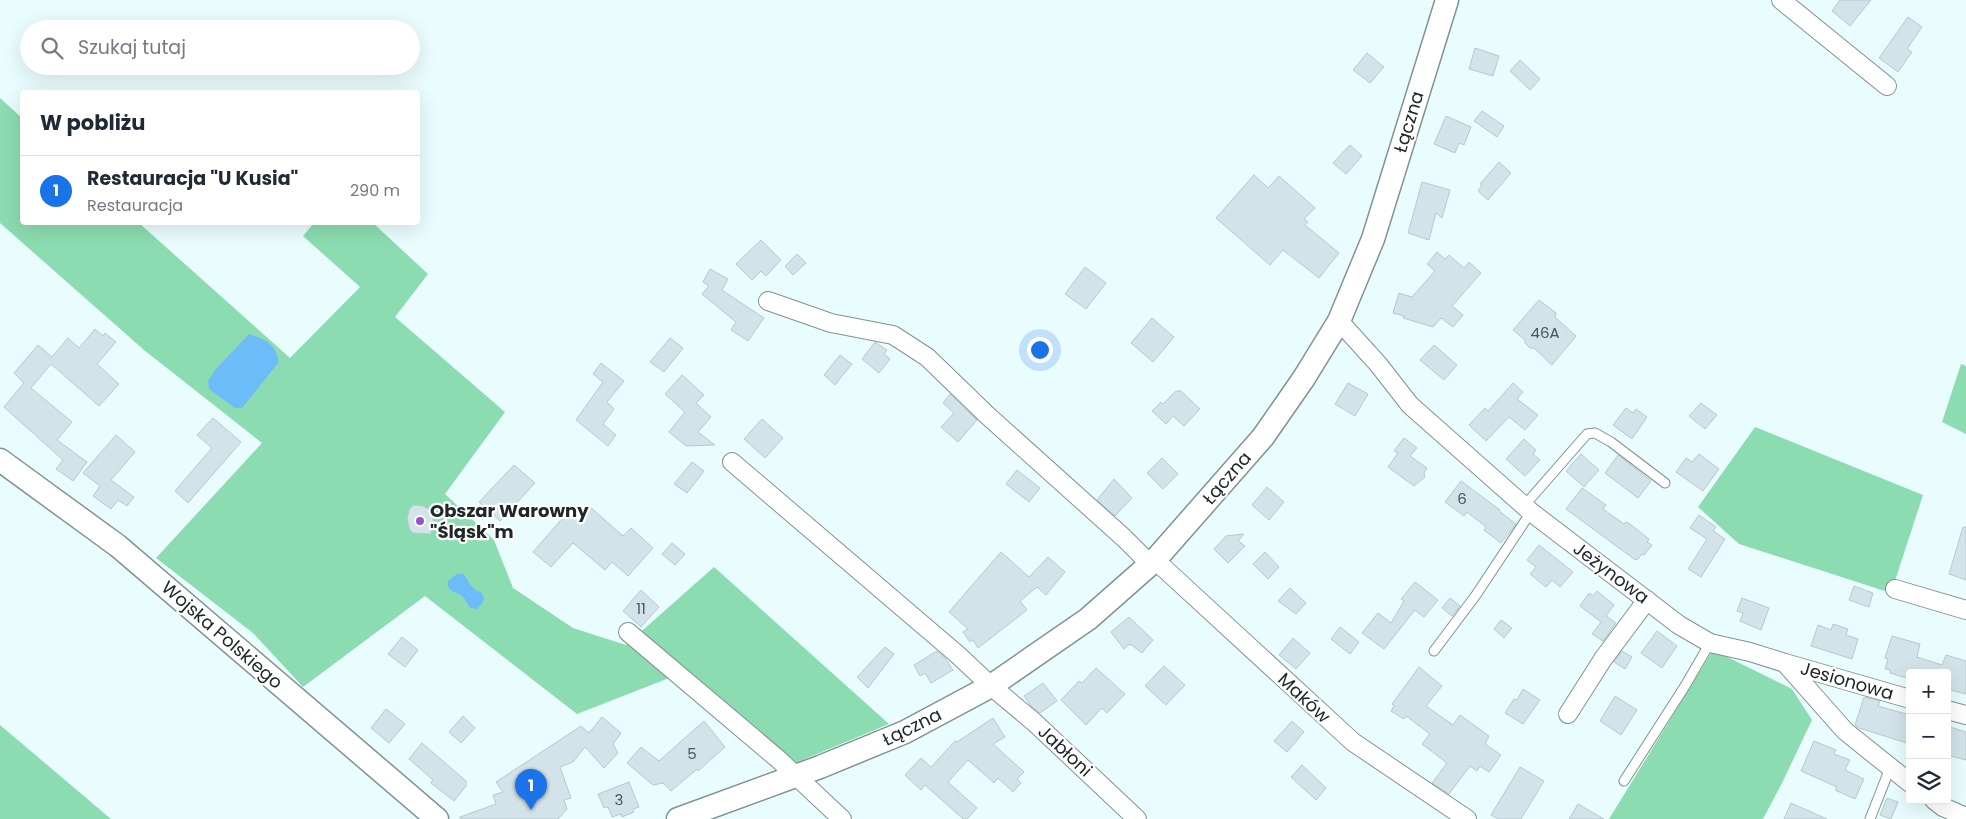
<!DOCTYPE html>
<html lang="pl">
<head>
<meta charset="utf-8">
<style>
	body { margin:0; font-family:Poppins,sans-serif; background:#f6f6f7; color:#1f2937 }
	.controls { position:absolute; right:15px; bottom:15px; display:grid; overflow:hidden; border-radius:5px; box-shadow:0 5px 20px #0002 }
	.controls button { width:45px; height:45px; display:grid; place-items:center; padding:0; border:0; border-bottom:1px solid #e0e1e3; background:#fff; color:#1f2937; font:25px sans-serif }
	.you { position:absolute; left:1039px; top:349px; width:18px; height:18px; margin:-12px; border:4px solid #fff; border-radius:50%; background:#1a73e8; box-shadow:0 0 0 8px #1a73e833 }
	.badge { display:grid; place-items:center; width:32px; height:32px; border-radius:50%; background:#1a73e8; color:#fff; font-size:16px; font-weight:700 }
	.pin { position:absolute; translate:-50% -41px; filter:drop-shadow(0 1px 2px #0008) }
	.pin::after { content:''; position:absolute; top:26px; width:18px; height:15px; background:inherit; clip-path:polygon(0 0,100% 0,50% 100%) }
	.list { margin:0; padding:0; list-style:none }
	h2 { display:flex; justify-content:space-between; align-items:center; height:65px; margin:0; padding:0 20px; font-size:21px }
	h2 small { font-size:16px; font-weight:400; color:#747a83 }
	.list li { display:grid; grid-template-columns:32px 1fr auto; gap:15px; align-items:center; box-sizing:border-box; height:70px; padding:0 20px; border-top:1px solid #e0e1e3 }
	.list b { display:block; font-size:19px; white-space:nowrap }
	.list p { margin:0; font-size:16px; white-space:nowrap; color:#747a83 }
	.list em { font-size:16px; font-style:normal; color:#747a83 }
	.icon { flex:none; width:28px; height:28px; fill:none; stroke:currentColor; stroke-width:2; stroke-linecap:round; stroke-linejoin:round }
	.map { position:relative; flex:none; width:1966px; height:819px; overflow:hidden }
	.search { position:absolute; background:#fff; box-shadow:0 5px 20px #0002; left:20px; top:20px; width:400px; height:55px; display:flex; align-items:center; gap:12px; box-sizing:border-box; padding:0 18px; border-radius:28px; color:#747a83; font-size:19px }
	.panel { position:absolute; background:#fff; box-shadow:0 5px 20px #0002; left:20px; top:90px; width:400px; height:135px; border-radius:5px }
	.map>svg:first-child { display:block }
	.green { fill:#8cdcb1 }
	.water { fill:#6bbcf9 }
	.building { fill:#d2e3e9; stroke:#b8c8ce }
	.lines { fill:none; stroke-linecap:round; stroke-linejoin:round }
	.service-casing { stroke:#809293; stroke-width:11 }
	.minor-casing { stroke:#809293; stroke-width:20 }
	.tertiary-casing { stroke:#809293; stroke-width:25 }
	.service { stroke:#fff; stroke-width:9 }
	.minor { stroke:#fff; stroke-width:18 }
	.tertiary { stroke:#fff; stroke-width:22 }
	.poi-dot { fill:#9255cb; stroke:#fff; stroke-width:2 }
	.labels { text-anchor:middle; stroke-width:4.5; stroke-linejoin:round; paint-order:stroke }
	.number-label { font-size:15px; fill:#4c5658 }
	.street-label { font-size:18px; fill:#202727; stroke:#fff }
	.poi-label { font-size:18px; font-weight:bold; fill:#202727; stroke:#fff; text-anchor:start }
</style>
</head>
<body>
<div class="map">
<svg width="1966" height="819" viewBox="0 0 1966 819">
	<rect width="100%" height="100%" fill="#eafdfe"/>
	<g class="green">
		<polygon points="0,98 22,118 22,222 139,223 290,358 360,287 303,236 314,223 373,223 428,274 395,317 505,412 445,494 494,540 513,588 573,628 626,645 714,567 889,724 793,764 684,670 664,680 577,714 425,596 303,687 253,633 156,558 262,443 144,350 0,223"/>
		<polygon points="1961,364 1966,366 1966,434 1942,422"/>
		<polygon points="1755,427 1923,495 1891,593 1739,544 1698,507"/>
		<polygon points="1713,650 1792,689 1812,720 1782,783 1763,819 1609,819"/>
		<polygon points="0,725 111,819 0,819"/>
	</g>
	<g class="water">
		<path d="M249 334C266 340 275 343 279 362L242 408H235L209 389 208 381 216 369Z"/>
		<path d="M457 574H463C471 582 469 589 481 592L484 598 482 604 477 609 470 608C468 605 466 600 463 597 457 590 447 595 448 581Z"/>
	</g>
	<g class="building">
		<polygon points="1840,0 1871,0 1850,26 1832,11"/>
		<polygon points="1908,17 1922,27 1907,49 1912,52 1898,72 1879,58"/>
		<polygon points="1475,48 1499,56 1493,76 1469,69"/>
		<polygon points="1367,53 1384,67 1370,83 1353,70"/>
		<polygon points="1520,60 1540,79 1530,90 1510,71"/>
		<polygon points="1482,111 1504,126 1497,137 1474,121"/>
		<polygon points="1446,116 1471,127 1464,145 1459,143 1455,153 1434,144"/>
		<polygon points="1350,145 1362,156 1346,174 1333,163"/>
		<polygon points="1499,162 1511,173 1488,200 1478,191 1482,185 1480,184"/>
		<polygon points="1254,175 1268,188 1279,176 1315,208 1304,219 1308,222 1305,225 1339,253 1319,278 1283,250 1270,265 1216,218"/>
		<polygon points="1422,182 1450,190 1442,218 1436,213 1429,240 1408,233"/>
		<polygon points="761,240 781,260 766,276 761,271 752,280 736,264"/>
		<polygon points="1437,252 1445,259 1449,255 1464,268 1469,262 1481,273 1452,306 1463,315 1453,327 1441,318 1433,327 1403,318 1404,316 1393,313 1399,293 1412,297 1435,271 1427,264"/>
		<polygon points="797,254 806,263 793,275 785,266"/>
		<polygon points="1085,267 1106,283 1086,309 1065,294"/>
		<polygon points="710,269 728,279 722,290 764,318 748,341 731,330 736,322 702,294 709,286 703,282"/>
		<polygon points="1539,300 1556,313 1555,317 1576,336 1552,365 1534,348 1530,348 1525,343 1525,340 1513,330"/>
		<polygon points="1152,318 1174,337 1153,362 1131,343"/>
		<polygon points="95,329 103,336 105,333 116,342 97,364 119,384 99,406 51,364 31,388 72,422 57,440 87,462 73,481 56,469 63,460 4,407 24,383 14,373 38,345 52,357 68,338 79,348"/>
		<polygon points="670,338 683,348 664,372 650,362"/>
		<polygon points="875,342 887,350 884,354 890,359 879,373 862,359"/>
		<polygon points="1434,345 1457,365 1444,380 1420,360"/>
		<polygon points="840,355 852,364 835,385 824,375"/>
		<polygon points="601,363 624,381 607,402 614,409 603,424 616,435 608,446 576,420 603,382 593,374"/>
		<polygon points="682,375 704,395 696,403 711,417 698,432 715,445 686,446 669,432 685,412 665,394"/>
		<polygon points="1348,383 1368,394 1355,416 1335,404"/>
		<polygon points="1513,383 1523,392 1517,399 1538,415 1525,430 1509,417 1486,441 1469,425 1485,408 1488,411"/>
		<polygon points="1176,391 1181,391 1200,409 1184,426 1173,416 1166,424 1152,411 1161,402 1163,404"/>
		<polygon points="950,394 977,420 958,442 941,427 954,413 943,403"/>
		<polygon points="1701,403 1717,415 1705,429 1689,416"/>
		<polygon points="1626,408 1633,413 1636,409 1647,417 1632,439 1613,425"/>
		<polygon points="213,418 241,442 188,503 175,491 212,448 197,435"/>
		<polygon points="762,419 783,438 765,458 744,439"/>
		<polygon points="116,435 135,452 111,480 134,497 127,506 118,500 111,509 93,496 100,486 83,473"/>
		<polygon points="1404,438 1417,448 1410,456 1427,468 1424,473 1425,477 1414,486 1388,467 1398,453 1394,451"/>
		<polygon points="1524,439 1536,450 1533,454 1540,460 1525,476 1506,459"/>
		<polygon points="1581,454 1599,470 1584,487 1566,471"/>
		<polygon points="1699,454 1719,469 1703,491 1676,472 1686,458 1692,462"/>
		<polygon points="1618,455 1651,481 1638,498 1605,473"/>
		<polygon points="1162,458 1178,474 1163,489 1147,473"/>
		<polygon points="692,462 704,471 687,493 674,484"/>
		<polygon points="514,465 535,483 500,521 479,502"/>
		<polygon points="1017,470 1040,488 1029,502 1006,484"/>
		<polygon points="1114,479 1132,498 1115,516 1097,500"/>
		<polygon points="1461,481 1500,510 1499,511 1516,524 1501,543 1484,530 1486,527 1467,512 1464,516 1445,502"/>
		<polygon points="1267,487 1284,502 1269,520 1252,505"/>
		<polygon points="1582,488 1606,505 1603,509 1624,524 1626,522 1630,524 1649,539 1647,542 1652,545 1644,555 1642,554 1637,560 1634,559 1566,509"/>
		<polygon points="413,505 423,506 432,511 434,526 430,534 413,533 410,530 407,519 409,510"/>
		<polygon points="588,505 623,536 631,528 653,548 628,576 612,562 605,570 573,543 551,567 533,552 573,506 581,513"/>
		<polygon points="1699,515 1716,527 1713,531 1725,539 1701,577 1688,569 1707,539 1690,528"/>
		<polygon points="1963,527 1966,527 1966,580 1949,574"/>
		<polygon points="1244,534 1238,541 1245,546 1228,563 1214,549 1226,536"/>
		<polygon points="672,543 685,554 675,565 662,554"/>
		<polygon points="1539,545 1573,572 1560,587 1552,580 1546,587 1530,574 1536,567 1527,560"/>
		<polygon points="1001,552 1029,577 1048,557 1065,572 1046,595 1037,587 1020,601 1027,610 978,648 973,640 970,642 963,632 968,629 949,612"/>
		<polygon points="1265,552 1279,567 1268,579 1253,564"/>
		<polygon points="1415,582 1438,600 1424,617 1415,610 1384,649 1362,633 1378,613 1391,623 1404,601 1401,599"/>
		<polygon points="1854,586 1873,593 1869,607 1849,600"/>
		<polygon points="1290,588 1306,603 1296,614 1278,601"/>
		<polygon points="641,590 659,607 641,627 623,611"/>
		<polygon points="1597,591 1614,605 1606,616 1616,623 1603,641 1592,634 1601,622 1580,606 1589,593 1593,596"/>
		<polygon points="1450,598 1460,606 1452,616 1442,608"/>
		<polygon points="1742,598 1769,608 1761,630 1740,621 1743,613 1737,611"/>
		<polygon points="1129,617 1153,640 1142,653 1130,644 1124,649 1111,632"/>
		<polygon points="1501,620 1512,628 1504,638 1494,629"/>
		<polygon points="1833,624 1848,629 1846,635 1858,639 1852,659 1811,646 1818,625 1831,630"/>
		<polygon points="1340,627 1359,642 1350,654 1331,639"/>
		<polygon points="1657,631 1677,646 1662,668 1641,653"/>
		<polygon points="1892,636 1920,644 1917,657 1942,665 1946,655 1966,661 1966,694 1947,689 1947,673 1910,673 1910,679 1890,673 1890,670 1885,669 1888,659 1885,658"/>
		<polygon points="402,637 418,650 405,667 388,654"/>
		<polygon points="1293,638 1310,653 1296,669 1279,655"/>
		<polygon points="885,647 894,654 868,688 857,677"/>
		<polygon points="937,651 945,658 953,670 931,683 925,673 920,676 914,665"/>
		<polygon points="1622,651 1632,657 1625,669 1614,662"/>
		<polygon points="1164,666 1185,685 1166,705 1145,686"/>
		<polygon points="1419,667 1442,686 1426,706 1453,725 1460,715 1489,736 1485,744 1501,755 1489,772 1480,766 1477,771 1470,766 1449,794 1432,783 1447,763 1422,744 1430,734 1406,716 1404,719 1391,711 1394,706 1392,704"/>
		<polygon points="1096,668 1125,694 1107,713 1102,708 1086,725 1061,700 1079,681 1082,683"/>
		<polygon points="1043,683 1057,701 1040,713 1031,706 1024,696"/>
		<polygon points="1523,689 1540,700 1523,724 1505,713 1514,699 1517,700"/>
		<polygon points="1615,696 1637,710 1621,735 1600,721"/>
		<polygon points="1864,697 1880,701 1878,706 1910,715 1910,744 1859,728 1855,725"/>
		<polygon points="386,709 405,724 389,743 371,728"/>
		<polygon points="463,716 475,728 461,743 449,732"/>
		<polygon points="602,717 621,733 613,744 618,753 604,768 585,747 573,762 560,767 571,798 564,800 567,809 558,819 460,819 460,817 496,804 493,795 503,792 496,782 581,726 589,733"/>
		<polygon points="993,718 1005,737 993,744 1024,772 1017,779 1021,783 1013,792 998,778 994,783 968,760 948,782 977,808 967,819 963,819 925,785 921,790 905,775 921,758 931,767 955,741 957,742"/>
		<polygon points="704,721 725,747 698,771 697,769 671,791 663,783 653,785 627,763 641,747 659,761"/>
		<polygon points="1292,721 1304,732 1287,752 1274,741"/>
		<polygon points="1947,726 1966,732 1966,760 1947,755"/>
		<polygon points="1814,741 1836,750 1834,754 1850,760 1845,770 1864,779 1855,799 1835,790 1837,787 1801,771"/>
		<polygon points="422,743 466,781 466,786 454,801 431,783 433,780 409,759"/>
		<polygon points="1302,765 1326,788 1316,800 1291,777"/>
		<polygon points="1520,767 1544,781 1521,819 1498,819 1491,815"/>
		<polygon points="629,782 639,807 633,809 634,812 622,817 621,814 612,817 608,807 604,808 598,794"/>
		<polygon points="1887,798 1898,802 1891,819 1880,815"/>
		<polygon points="1791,803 1827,819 1784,819"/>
		<polygon points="1578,804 1604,819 1569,819"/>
	</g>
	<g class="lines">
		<defs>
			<g id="service">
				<polyline points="1524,506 1587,434 1595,433 1611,442 1665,483"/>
				<polyline points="1434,651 1476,595 1531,512"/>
				<polyline points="1624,781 1685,686 1710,643"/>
				<polyline points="1870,819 1890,768"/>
			</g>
			<g id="minor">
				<polyline points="1781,0 1887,86"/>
				<polyline points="768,301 831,323 893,335 927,357 987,415 1124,538 1150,564"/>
				<polyline points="1339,321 1378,364 1410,405 1531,512 1679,625 1710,643 1750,652 1785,663 1845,731 1910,783"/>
				<polyline points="732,462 958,655 991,686 1034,722 1137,819"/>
				<polyline points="1155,560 1353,742 1467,819"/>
				<polyline points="1895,589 1966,610"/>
				<polyline points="628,632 778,759 842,819"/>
				<polyline points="1785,663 1910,699"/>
				<polyline points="1947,710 1966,715"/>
				<polyline points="1568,714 1603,659 1647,600"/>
				<polyline points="1934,800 1943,807 1966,817"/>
			</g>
			<g id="tertiary">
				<polyline points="0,460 118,546 437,819"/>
				<polyline points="678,819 820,767 905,732 991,686 1088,619 1155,560 1263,437 1304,378 1339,321 1373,239 1447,0"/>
			</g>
		</defs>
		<use href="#service" class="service-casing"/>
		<use href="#minor" class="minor-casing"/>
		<use href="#tertiary" class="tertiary-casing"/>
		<use href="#service" class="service"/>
		<use href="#minor" class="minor"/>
		<use href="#tertiary" class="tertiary"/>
	</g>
	<circle class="poi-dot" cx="420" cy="521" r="5"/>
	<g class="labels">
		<g class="number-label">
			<text x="1545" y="338">46A</text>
			<text x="1462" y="504">6</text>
			<text x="641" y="614">11</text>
			<text x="692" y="759">5</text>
			<text x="619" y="805">3</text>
		</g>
		<g class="street-label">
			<text transform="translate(1409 122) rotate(-73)" y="6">Łączna</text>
			<text transform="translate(1227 478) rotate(-49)" y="6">Łączna</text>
			<text transform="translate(1611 573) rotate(37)" y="6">Jeżynowa</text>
			<text transform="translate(222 635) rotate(41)" y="6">Wojska Polskiego</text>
			<text transform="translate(1847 681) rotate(16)" y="6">Jesionowa</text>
			<text transform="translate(1304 698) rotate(43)" y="6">Maków</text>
			<text transform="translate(912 727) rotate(-26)" y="6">Łączna</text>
			<text transform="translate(1065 751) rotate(43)" y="6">Jabłoni</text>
		</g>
		<g class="poi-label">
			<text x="430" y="517">Obszar Warowny<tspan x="430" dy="21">"Śląsk"m</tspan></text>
		</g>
	</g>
</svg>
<div class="controls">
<button>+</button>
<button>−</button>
<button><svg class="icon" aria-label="layers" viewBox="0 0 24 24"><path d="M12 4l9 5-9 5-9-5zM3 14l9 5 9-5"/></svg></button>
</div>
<div class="you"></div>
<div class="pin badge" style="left:531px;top:810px">1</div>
<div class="search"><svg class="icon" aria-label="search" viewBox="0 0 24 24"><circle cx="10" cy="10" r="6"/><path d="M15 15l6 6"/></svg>Szukaj tutaj</div>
<section class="panel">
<h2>W pobliżu<small></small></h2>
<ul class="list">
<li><span class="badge">1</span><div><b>Restauracja &quot;U Kusia&quot;</b><p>Restauracja</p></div><em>290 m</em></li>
</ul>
</section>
</div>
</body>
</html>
